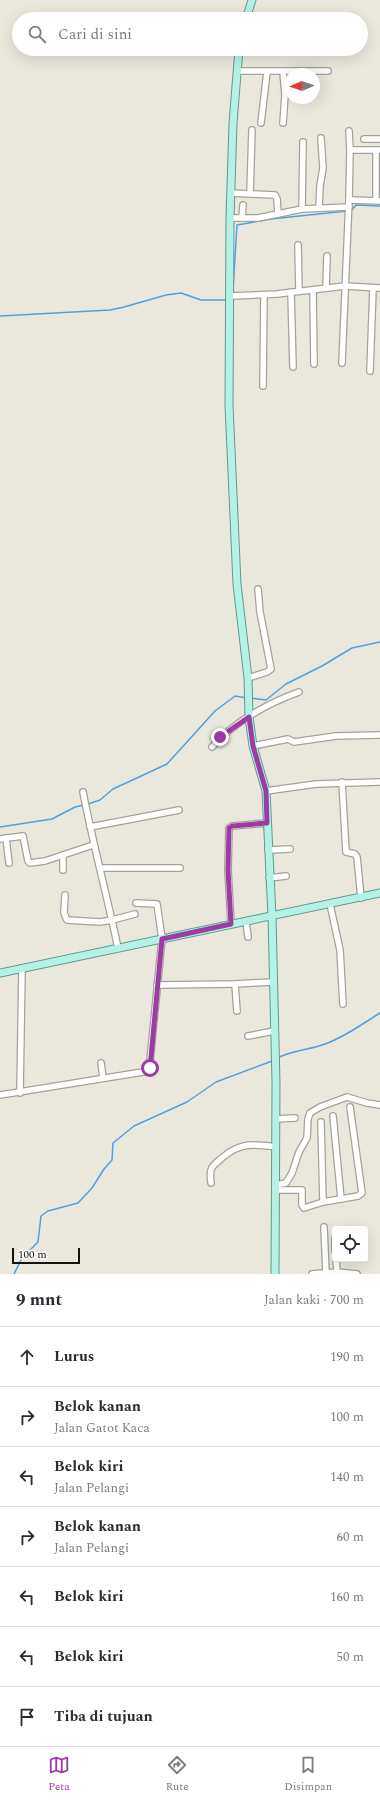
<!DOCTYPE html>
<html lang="id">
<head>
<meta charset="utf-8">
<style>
	body { margin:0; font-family:Spectral,serif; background:#f7f7f7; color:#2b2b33 }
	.controls { position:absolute; right:12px; bottom:12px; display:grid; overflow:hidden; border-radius:4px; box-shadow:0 4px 16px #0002 }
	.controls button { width:36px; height:36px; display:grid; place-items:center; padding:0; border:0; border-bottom:1px solid #e1e1e2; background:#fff; color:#2b2b33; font:20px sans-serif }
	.compass { position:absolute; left:284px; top:68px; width:36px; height:36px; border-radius:50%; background:#fff; box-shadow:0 4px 16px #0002; rotate:268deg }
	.scale { position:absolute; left:12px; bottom:10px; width:68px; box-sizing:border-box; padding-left:4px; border:2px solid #14130f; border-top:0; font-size:11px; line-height:14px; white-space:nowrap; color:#14130f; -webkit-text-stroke:3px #fff; paint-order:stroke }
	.stop { position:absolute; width:12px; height:12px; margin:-9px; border:3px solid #9b3ba3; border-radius:50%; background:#fff }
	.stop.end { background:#9b3ba3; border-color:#fff; box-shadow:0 1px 4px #0008 }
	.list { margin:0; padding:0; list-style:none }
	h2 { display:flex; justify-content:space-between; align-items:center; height:52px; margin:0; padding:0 16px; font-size:17px }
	h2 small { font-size:13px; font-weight:400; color:#7c7c81 }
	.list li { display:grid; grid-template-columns:26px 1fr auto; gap:12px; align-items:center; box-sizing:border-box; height:60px; padding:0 16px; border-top:1px solid #e1e1e2 }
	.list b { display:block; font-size:15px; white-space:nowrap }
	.list p { margin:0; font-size:13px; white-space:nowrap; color:#7c7c81 }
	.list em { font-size:13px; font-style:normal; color:#7c7c81 }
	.icon { flex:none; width:22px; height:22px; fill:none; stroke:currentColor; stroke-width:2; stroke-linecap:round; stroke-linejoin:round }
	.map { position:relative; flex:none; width:380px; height:1274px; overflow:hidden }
	.search { position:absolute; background:#fff; box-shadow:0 4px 16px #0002; left:12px; right:12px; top:12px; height:44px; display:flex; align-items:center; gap:10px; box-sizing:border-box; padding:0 14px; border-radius:22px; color:#7c7c81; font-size:15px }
	.sheet { height:472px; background:#fff }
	nav { display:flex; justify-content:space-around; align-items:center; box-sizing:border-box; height:56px; border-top:1px solid #e1e1e2; background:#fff; font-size:11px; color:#7c7c81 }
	nav a { display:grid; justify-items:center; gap:2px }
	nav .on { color:#9b3ba3 }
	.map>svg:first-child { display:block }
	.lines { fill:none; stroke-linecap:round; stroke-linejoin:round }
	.stream { stroke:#51a1e1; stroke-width:1.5 }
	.minor-casing { stroke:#a5a298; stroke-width:8 }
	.major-casing { stroke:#5e9d8f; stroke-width:9 }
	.minor { stroke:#fff; stroke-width:5.5 }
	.major { stroke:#b6f1e5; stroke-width:7 }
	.route { stroke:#9b3ba3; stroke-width:5 }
</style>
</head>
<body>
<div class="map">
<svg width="380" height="1274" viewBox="0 0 380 1274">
	<rect width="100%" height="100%" fill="#eae7dc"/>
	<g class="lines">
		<g class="stream">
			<polyline points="351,211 356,205 380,206"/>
			<polyline points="233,290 237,225 271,219 347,211"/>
			<polyline points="0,316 110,310 124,307 166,295 181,293 201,300 226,300"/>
			<polyline points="251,698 266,700 286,684 322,666 352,648 380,642"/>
			<polyline points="88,804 100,800 113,789 167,764 215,711 235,696 247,698"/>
			<polyline points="0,827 52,819 75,807 84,805"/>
			<path d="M277 1058C294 1050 309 1050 325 1044 345 1037 362 1024 380 1013"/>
			<polyline points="14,1274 22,1258 38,1242 41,1216 48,1211 78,1203 92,1188 104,1169 112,1160 113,1143 134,1126 187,1102 216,1082 272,1061"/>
		</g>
		<defs>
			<g id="minor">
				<polyline points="237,71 328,71"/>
				<polyline points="261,123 267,72"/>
				<polyline points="283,123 285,95 283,72"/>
				<polyline points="349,131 350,150"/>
				<polyline points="364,139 380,139"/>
				<polyline points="231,193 275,195 277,199 278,214"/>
				<polyline points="250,193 252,130"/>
				<polyline points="349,200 380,201"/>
				<polyline points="376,200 376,150"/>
				<polyline points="319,207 320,186 323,168 321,138"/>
				<polyline points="302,209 303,142"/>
				<polyline points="230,218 258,218 302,209 349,207"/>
				<polyline points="242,218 243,205"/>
				<polyline points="298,245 299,291"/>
				<polyline points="326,288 327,256"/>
				<polyline points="313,290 314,364"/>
				<polyline points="291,292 293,367"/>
				<polyline points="230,296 277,294 345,286 380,288"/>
				<polyline points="342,363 349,200 350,150 380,150"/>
				<polyline points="370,371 373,288"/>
				<polyline points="263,386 264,295"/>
				<polyline points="248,678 267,672 271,669 260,612 258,589"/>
				<polyline points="253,746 288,739 294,742 336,736 380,735"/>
				<path d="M212 747C234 722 268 703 299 692"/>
				<polyline points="342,782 346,852 355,854 357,857 361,898"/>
				<polyline points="266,791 316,784 380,782"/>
				<path d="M83 792C93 844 107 896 118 948"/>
				<polyline points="90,827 179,810"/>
				<polyline points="6,838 9,863"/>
				<polyline points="0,839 23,836 28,861 30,863 45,861 93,845"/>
				<polyline points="268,850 290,849"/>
				<polyline points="101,868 180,868"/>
				<polyline points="63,870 63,855"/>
				<polyline points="269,878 286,876"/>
				<polyline points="65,895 64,913 67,920 100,922 112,920 135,914"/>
				<polyline points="330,904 340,950 343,1004"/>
				<polyline points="246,921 248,937"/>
				<polyline points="231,924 228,870 229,828 232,826 267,823"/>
				<polyline points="235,984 237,1011"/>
				<polyline points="157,985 235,984 272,982"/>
				<polyline points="248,1036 274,1031"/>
				<polyline points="101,1063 103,1078"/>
				<polyline points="20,1093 22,968"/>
				<polyline points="0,1095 149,1071 162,939 157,904 136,903"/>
				<polyline points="333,1116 341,1199"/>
				<polyline points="276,1119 295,1118"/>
				<path d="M211 1183C209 1168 211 1167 223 1157 241 1142 254 1144 276 1147"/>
				<polyline points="275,1185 286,1183 292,1173 299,1152 307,1138 308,1119 310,1113 320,1107 347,1097 367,1103 380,1105"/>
				<polyline points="275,1190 302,1190 302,1205 304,1208 323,1202 321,1122"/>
				<polyline points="323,1202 358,1196 362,1193 350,1107"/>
				<polyline points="324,1227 326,1272"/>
				<polyline points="335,1238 335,1251"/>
				<polyline points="336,1259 337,1272"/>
				<polyline points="312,1274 337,1272 357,1274"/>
			</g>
			<g id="major">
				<polyline points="246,19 252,0"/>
				<polyline points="239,49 233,123 230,218 229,405 237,584 248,678 249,717 253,746 266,791 272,916 276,1083 275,1274"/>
				<polyline points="0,973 380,893"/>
			</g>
		</defs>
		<use href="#minor" class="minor-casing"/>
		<use href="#major" class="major-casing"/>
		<use href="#minor" class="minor"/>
		<use href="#major" class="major"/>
	</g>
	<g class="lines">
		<polyline class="route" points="150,1068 162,939 231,924 228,870 229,828 232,826 267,823 266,791 253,746 249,717 220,737"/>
	</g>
</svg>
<div class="controls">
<button><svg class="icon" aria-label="locate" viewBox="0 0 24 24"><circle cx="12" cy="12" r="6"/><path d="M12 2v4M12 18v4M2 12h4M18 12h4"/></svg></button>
</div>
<svg class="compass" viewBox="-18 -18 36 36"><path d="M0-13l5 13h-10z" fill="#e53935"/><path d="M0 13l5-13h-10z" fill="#7c7c81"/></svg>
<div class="scale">100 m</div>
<div class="stop" style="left:150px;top:1068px"></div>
<div class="stop end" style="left:220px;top:737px"></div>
<div class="search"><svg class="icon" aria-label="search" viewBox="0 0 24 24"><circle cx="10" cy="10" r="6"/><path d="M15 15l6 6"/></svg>Cari di sini</div>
</div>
<section class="sheet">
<h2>9 mnt<small>Jalan kaki · 700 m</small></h2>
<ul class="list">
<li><svg class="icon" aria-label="ahead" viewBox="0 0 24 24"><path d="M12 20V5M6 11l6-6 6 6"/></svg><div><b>Lurus</b></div><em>190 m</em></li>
<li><svg class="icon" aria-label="right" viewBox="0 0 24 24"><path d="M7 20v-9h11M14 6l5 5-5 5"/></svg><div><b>Belok kanan</b><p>Jalan Gatot Kaca</p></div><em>100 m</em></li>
<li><svg class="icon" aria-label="left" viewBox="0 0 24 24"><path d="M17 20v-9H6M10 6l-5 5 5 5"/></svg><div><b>Belok kiri</b><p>Jalan Pelangi</p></div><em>140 m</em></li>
<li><svg class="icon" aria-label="right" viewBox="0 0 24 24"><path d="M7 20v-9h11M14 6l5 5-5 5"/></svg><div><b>Belok kanan</b><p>Jalan Pelangi</p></div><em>60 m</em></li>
<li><svg class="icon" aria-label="left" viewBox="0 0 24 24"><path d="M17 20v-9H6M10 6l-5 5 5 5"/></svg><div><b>Belok kiri</b></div><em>160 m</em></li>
<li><svg class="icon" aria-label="left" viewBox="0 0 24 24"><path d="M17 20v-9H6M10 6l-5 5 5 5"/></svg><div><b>Belok kiri</b></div><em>50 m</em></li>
<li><svg class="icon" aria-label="arrive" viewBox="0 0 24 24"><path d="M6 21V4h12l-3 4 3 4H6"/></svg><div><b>Tiba di tujuan</b></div></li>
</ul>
</section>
<nav>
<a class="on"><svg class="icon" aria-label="map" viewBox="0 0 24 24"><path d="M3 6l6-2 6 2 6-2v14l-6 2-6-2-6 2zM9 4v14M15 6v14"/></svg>Peta</a>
<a><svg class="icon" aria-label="directions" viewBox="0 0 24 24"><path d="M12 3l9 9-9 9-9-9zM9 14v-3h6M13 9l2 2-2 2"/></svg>Rute</a>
<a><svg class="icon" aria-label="saved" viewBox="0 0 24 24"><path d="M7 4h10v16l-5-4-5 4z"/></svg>Disimpan</a>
</nav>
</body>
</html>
